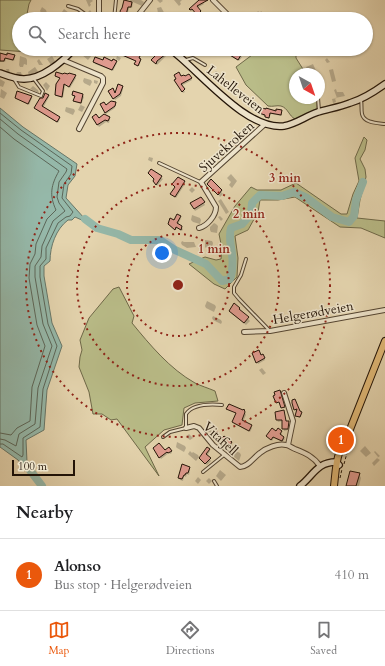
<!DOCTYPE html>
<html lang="en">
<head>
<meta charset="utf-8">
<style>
	body { margin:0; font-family:Cardo,serif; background:#f2f2f2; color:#202124 }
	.compass { position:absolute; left:289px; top:68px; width:36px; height:36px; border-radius:50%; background:#fff; box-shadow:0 1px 3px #0004; rotate:140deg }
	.scale { position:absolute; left:12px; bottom:10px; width:63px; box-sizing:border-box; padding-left:4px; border:2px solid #231407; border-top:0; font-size:11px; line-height:14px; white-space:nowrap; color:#231407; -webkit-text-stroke:3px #ede3ca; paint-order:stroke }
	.you { position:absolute; left:162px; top:253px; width:14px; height:14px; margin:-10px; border:3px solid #fff; border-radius:50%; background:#1a73e8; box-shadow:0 0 0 6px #1a73e833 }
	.badge { display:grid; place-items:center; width:26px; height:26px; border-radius:50%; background:#ea580c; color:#fff; font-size:13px; font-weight:700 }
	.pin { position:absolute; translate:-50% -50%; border:2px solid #fff; box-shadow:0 1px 4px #0006 }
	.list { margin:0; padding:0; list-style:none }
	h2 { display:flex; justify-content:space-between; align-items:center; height:52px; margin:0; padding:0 16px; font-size:17px }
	h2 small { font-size:13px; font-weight:400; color:#757577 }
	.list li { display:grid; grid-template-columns:26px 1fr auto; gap:12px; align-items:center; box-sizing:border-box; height:72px; padding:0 16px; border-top:1px solid #e0e0e0 }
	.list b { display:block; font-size:15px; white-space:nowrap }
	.list p { margin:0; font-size:13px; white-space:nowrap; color:#757577 }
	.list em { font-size:13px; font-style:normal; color:#757577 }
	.icon { flex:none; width:22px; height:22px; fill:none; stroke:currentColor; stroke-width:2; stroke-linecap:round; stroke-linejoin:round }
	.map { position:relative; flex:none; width:385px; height:486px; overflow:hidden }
	.search { position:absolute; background:#fff; box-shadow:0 1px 3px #0004; left:12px; right:12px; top:12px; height:44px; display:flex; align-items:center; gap:10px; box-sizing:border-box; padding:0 14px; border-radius:22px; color:#757577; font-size:15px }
	.sheet { height:124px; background:#fff }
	nav { display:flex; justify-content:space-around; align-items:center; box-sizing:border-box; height:56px; border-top:1px solid #e0e0e0; background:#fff; font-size:11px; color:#757577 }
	nav a { display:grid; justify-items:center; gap:2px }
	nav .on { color:#ea580c }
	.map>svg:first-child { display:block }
	.green { fill:#b9bc88; stroke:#6e6848 }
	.water { fill:#95b8a9; stroke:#677668 }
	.shadow { fill:#0003 }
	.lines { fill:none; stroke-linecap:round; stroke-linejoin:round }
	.shore { stroke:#5c6658; stroke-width:1 }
	.river { stroke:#95b8a9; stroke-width:8 }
	.building { fill:#e09b8f; stroke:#231407 }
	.lane-casing { stroke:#534431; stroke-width:4 }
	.street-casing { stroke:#534431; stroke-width:6 }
	.secondary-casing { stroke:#231407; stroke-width:8 }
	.primary-casing { stroke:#231407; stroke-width:8 }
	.path { stroke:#231407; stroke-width:1; stroke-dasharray:3 2; stroke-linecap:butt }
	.lane { stroke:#ede3ca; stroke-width:2 }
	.street { stroke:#ede3ca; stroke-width:4 }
	.secondary { stroke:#ede3ca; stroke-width:5.5 }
	.primary { stroke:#e2ba77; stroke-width:6 }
	.ring { fill:none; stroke:#8f2418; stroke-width:2; stroke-dasharray:2 4 }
	.labels { text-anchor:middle; stroke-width:3; stroke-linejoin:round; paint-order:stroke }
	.street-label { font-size:13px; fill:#231407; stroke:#ede3ca }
	.centre { fill:#8f2418; stroke:#ede3ca; stroke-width:2 }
	.ring-label { font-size:12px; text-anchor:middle; font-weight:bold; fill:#8f2418; stroke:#ede3ca; stroke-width:3; stroke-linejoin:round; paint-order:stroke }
</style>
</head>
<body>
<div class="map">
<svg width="385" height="486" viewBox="0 0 385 486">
	<rect width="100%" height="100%" fill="#e4d4ae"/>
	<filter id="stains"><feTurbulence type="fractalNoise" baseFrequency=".005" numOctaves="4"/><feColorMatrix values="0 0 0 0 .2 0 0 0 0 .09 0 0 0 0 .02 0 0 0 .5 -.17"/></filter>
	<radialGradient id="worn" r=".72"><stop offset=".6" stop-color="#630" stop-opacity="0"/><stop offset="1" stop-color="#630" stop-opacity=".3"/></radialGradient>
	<g class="green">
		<polygon points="0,0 31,0 29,4 27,14 31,19 19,19 19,49 46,49 43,53 34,55 28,52 0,50"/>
		<path d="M260 49H304L296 53V58L306 74H295V98H317V110L295 119C289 116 288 108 281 106 277 105 273 107 268 106L246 85 236 67Z"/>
		<polygon points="364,137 367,140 365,150 360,159 365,169 366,177 360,200 357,218 385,221 385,238 361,228 340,227 295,197 278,200 260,200 258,212 248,230 235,236 238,258 237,277 225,289 214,284 189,264 205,257 216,260 221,259 222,249 219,234 235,206 251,187 257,190 281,190 296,183 341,214 347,214 353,194 359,181 355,158"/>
		<path d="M119 287 134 316 132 323C150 345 170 369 195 383 201 386 208 388 215 391L218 401 195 403 184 408 182 425 164 430 145 447 159 476 117 419 111 420 102 414H93L89 392 79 367 80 357 82 350 80 340 89 318 113 289Z"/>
	</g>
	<path class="water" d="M0 108 23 127 77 164 75 176 68 185 66 198 85 219 84 221 75 217 72 220H68C56 229 50 246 50 261L44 266V276L52 323 62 346 47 390 44 430 26 440 27 462 26 465 23 466 18 460 0 447Z"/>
	<g class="shadow">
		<polygon points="86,0 92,0 93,1 90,3 91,5 89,7"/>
		<polygon points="130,0 141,0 144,2 142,6 133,2 132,8 129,8 127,16 123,15 122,14 130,3"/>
		<polygon points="157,0 162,0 163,1 160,3"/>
		<polygon points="174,0 182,0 180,2 181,4 179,6"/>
		<polygon points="200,0 202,0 204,4 197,8 201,13 198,16 193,10 191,11 190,9"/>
		<polygon points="42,7 46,10 47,13 45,17 40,11"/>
		<polygon points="161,7 166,16 167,19 165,19 162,14 159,15 158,13 157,8"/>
		<polygon points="64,9 69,13 63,19 60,15"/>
		<polygon points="90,10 93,14 91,15 88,12"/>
		<polygon points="258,11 260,13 261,11 264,14 261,19 255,19 254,17"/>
		<polygon points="33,12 36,14 36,16 33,15"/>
		<polygon points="56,49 67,49 61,55 59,53 55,57 52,53"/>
		<polygon points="109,49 117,49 116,52"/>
		<polygon points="155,49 162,51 166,56 157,65 153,61 158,54 155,52"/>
		<polygon points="182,49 189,49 191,53 189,55"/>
		<polygon points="229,49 236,49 234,52 242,57 239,61 227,54 226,52"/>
		<polygon points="85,51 87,52 88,51 92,55 88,60 82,55"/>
		<polygon points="0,54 15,56 15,57 14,61 6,59 5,62 0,62"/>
		<polygon points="123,55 139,57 141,61 139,66 135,64 136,62"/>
		<polygon points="20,56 26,58 27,60 27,65 24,64 23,67 20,67 19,65"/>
		<polygon points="52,56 55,61 51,65 47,59"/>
		<polygon points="117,56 121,58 119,61 116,59"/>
		<polygon points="327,58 330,62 327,63 325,60"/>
		<polygon points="39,59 43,65 39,65 37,61"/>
		<polygon points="94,62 116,62 117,63 113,71 95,64"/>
		<polygon points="313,64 317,73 318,74 309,73 306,67"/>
		<polygon points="35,67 39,73 29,76 28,72"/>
		<polygon points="6,69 9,69 10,73 7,72"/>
		<polygon points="333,69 336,81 332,82 329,70"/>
		<polygon points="216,71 225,77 222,81 214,73"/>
		<polygon points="17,72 21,72 22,76 17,75 16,74"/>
		<polygon points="64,75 75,76 76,78 70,88 65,85 63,98 57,96 56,94 61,79 56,76"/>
		<polygon points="189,75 192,80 181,86 185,92 183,93 175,81"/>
		<polygon points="84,78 91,80 92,82 90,86 84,83 83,81"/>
		<polygon points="0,79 5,82 3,87 0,86"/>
		<polygon points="94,80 98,81 97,84 94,83"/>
		<polygon points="46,82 50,86 47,91 43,85"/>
		<polygon points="33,86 38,90 39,93 30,89"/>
		<polygon points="123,87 123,89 121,96 115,100 110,91 115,95"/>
		<polygon points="1,89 7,93 4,99 0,97"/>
		<polygon points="336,89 337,92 343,92 345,96 335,98 336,102 333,103 332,99 337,98 334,90"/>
		<polygon points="74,92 83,95 84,97 81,105 85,107 82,112 78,110 81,104 75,102 74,100 75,98 73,95"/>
		<polygon points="48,96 49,97 43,108 59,117 60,119 58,123 35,108"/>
		<polygon points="32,97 32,98 29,105 16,98"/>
		<polygon points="247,100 252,104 254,106 252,109 246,105 245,103"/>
		<polygon points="115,103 116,105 115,108 106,114 101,105 106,107"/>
		<polygon points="66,107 74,109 75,111 73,115 66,112 65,111"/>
		<polygon points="281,111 282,116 271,114 269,119 257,112"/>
		<polygon points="109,117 110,119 109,123 106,122 99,127 93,118 99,119"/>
		<polygon points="149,157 153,158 152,162 148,160"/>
		<polygon points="152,170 163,179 157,186 154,181 155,179"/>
		<polygon points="231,174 237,181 232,188 229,185 231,182 227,178"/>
		<polygon points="211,181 223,194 220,197 216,190 215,191 216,193 208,184"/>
		<polygon points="184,182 185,184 176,198 172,194 176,187 173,184"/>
		<polygon points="192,187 195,190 192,193 189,190"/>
		<polygon points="201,198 205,205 195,211 191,203"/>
		<polygon points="221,199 229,212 226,214 218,201"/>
		<polygon points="192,215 200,218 201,220 200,224 193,222 191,220"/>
		<polygon points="220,216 223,219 221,221 218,217"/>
		<polygon points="180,217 181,218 178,225 183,229 182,231 177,228 176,230 169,224 174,221"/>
		<polygon points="214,223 216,224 218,226 217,233 211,232 210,230 210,227"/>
		<polygon points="205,240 212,241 213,243 212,249 206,248 205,247"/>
		<polygon points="182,241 184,242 194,242 196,247 187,248 182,245 181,243"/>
		<polygon points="207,301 215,305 216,307 214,312 206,308 205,306"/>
		<polygon points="239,308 250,321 246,325 232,314 230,311"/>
		<polygon points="213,316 221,320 222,322 221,324 213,320 212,318"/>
		<polygon points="253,354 260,356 263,355 265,360 258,364"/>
		<polygon points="262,368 266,373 263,375 259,370"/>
		<polygon points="293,401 302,414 300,418 296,416 298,411 296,411 295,410"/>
		<polygon points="228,409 244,410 246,415 243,422 251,426 252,428 250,432 234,424 233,422 237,414 229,410"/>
		<polygon points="284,411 286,422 290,424 288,430 284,431 283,421 278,422 277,420 276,413"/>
		<polygon points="209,426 212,429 214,427 217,432 213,437 206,429"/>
		<polygon points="277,432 281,432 282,434 281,436 285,439 282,442 274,438 272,441 267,436"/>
		<polygon points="189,434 193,438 190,440 186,437"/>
		<polygon points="218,440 231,443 232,445 229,449"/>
		<polygon points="177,442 185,446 186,448 184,452 177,448 176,447"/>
		<polygon points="365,446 371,453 366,457 360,451"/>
		<polygon points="154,448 165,451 169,448 172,453 170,454 169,453 161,459"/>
		<polygon points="208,448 210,451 207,456 211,461 207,465 201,459"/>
		<polygon points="234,450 240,453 241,455 239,461 232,455"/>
		<polygon points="190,451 192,453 193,452 198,455 199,457 196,461 189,455 188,454"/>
		<polygon points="375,451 380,456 377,458 380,460 374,466 372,463 378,457 374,452"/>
		<polygon points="189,468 190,470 189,475 187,474 186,477 184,476 183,481 180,480 179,478"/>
		<polygon points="220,470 226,475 221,481 216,476"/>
		<polygon points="359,474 361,478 359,486 347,486"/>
		<polygon points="198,477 201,480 198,484 195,481"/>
		<polygon points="209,478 212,481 209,484 206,481"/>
	</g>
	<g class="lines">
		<g class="shore">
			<polyline points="0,113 21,130 72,166 71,174 64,184 62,198 73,212 70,216 66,217 58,223 46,248 46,259 40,266 40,277 48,324 57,346 43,389 40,427 23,438 23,455 22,457 3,444 0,444"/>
			<polyline points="0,119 18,134 67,169 66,172 59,182 57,197 59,203 65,211 53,221 42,246 41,257 35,266 35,277 43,324 52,346 38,388 35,424 19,434 16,446 5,440 0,439"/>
			<path d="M0 127 14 139 59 171C51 185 49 195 56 210L47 219 36 244 35 254 30 264 29 278 37 325 45 346 32 387 30 421 17 428 11 435 0 433"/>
		</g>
		<g class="river">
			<path d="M85 219 97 228 118 234 131 240H160L175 250 206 264 222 281 230 279C234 268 233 258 231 247 230 240 229 235 231 228L242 224 251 214 252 203 260 195 282 196 294 192 307 198 332 217 349 222 354 216 356 200 363 182"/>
			<polyline points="26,465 42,486"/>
		</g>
	</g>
	<g class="building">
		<polygon points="124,0 132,2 131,7 128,7 126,15 121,14 120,11 122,8"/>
		<polygon points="199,0 208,0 197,6 201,11 197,15 192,9 190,10 189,9"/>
		<polygon points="125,49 140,56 139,58 141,59 138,66 134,64 136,61 122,55"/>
		<polygon points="150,49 164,49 162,51 166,54 157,61 156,64 151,60 158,53"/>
		<polygon points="227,49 232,49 241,55 238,60 225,52"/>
		<polygon points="0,53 7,55 7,53 15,55 13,60 5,58 4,61 0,61"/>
		<polygon points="95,57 103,60 104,57 112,61 113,59 117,61 112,70 93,62"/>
		<polygon points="56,72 63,74 64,73 68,74 69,73 76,75 69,87 64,84 62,97 55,95 56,84 60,78 55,76"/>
		<polygon points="179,72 181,76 184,75 185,76 189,74 192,78 181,84 185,89 182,92 174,80 176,79 174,75"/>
		<polygon points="118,84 123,86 120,94 113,99 108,91 113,88 115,93"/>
		<polygon points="17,91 32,96 28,104 15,98"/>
		<polygon points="73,91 83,94 81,103 73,101 75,96 72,95"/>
		<polygon points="45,93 49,95 42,106 60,117 57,122 34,108 40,98 43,98"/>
		<polygon points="111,101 116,102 115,106 105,113 100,104 104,102 106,105"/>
		<polygon points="257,107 266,109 266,108 276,111 276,109 282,110 281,115 270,113 269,118 265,117 265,115 256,112"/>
		<polygon points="96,114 99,118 104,114 110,117 108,121 105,120 97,125 92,117"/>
		<polygon points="151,169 162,176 156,185 153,181 154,179 148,173"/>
		<polygon points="178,177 185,181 175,197 170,194 175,187 172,184"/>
		<polygon points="211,179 222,190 218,195 207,184"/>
		<polygon points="201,197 205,202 194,209 190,203"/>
		<polygon points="177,214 181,216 177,223 182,226 181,230 176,227 175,230 168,224 170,218 174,220"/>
		<polygon points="234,303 240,308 239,309 249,317 244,323 229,311"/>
		<polygon points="259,350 261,355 263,354 265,358 256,363 252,353"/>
		<polygon points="280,390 285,407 281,408 279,402 276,403 273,396 275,395 274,392"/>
		<polygon points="295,399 300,411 302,412 300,417 295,416 297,409 294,410 292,403 292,400"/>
		<polygon points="229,404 243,410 244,409 245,412 242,420 252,425 249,431 232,422 236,413 226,409"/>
		<polygon points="284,410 286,421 289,421 288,429 282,429 282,420 276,420 275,412"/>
		<polygon points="272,428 276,431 278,428 282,431 280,434 284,437 282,441 273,437 271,440 266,436"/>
		<polygon points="220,436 222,438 224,436 232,442 228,448 216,440"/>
		<polygon points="159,443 165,450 169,447 172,451 168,453 167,452 159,458 153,448"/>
		<polygon points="207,447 210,449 206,454 211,458 205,464 199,458"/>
		<polygon points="182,464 190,467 188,473 186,473 185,475 184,475 182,479 178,478"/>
		<polygon points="350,471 360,473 356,486 346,486"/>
	</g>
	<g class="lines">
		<defs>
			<g id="lane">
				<polyline points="68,6 78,9 92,19"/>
				<polyline points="114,19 116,0"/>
				<polyline points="186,60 193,58 205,65"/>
				<polyline points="14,79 19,87 41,96 43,91 34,79"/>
				<polyline points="318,98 319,111"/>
				<path d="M361 100C362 105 361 109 362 114 364 123 377 123 385 124"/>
				<polyline points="159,163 200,182"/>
				<polyline points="246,259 241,275 234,287 234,293 239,299 269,330"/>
				<path d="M163 437 170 432 186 428V414C193 404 211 404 222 405"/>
				<polyline points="203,472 224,455"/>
				<polyline points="214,481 217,486"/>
			</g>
			<g id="street">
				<polyline points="99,0 99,19"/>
				<polyline points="213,0 232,19"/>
				<polyline points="135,19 150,0"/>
				<polyline points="63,60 101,76 103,78 103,83 79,129"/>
				<path d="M199 228C207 226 216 216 216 207L201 182 265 124"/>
				<polyline points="244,332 270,331 385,310"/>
				<polyline points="284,393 293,421 288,445"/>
				<path d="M186 428 194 426 199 428 213 445 240 467C248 467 253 458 260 453 266 448 278 443 286 445 289 445 292 448 295 449 305 453 313 456 320 466"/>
			</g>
			<g id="secondary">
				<path d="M170 49C199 70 246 131 284 126 296 124 306 116 318 112 328 109 340 107 350 103 363 99 374 92 385 84"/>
				<path d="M0 73C8 76 15 79 24 79 42 79 62 62 74 49"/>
				<path d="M300 486C313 476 317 462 336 462L339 465"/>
			</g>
			<path id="primary" d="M334 486C336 469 336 452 347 437L385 341"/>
		</defs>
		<use href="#lane" class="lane-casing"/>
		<use href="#street" class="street-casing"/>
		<use href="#secondary" class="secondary-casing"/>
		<use href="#primary" class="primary-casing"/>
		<g class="path">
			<polyline points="344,464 350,442"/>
			<polyline points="340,478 342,469"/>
		</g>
		<use href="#lane" class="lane"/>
		<use href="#street" class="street"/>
		<use href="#secondary" class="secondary"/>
		<use href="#primary" class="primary"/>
	</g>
	<g class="ring">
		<circle cx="178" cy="285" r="51"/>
		<circle cx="178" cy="285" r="101"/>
		<circle cx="178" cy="285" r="152"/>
	</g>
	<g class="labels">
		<g class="street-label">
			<text transform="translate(236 89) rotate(38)" y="5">Lahelleveien</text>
			<text transform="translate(226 146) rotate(-42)" y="5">Sjuvekroken</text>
			<text transform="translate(313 312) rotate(-10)" y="5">Helgerødveien</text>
			<text transform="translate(221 438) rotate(43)" y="5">Vitafjell</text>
		</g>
	</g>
	<circle cx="178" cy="285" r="6" class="centre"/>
	<g class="ring-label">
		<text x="285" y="182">3 min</text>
		<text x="249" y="218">2 min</text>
		<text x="214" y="253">1 min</text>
	</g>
	<rect width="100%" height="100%" filter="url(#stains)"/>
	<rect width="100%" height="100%" fill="url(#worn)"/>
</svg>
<svg class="compass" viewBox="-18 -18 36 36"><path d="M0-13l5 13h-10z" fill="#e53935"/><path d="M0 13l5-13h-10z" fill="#757577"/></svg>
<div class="scale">100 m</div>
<div class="you"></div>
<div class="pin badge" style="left:341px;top:440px">1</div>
<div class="search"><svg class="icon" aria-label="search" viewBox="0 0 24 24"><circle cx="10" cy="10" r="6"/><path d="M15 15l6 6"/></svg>Search here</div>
</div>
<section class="sheet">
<h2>Nearby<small></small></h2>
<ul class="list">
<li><span class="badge">1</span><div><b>Alonso</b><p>Bus stop · Helgerødveien</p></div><em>410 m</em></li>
</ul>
</section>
<nav>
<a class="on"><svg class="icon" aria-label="map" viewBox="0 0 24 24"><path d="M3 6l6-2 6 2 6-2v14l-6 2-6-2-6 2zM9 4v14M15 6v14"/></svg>Map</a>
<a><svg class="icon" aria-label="directions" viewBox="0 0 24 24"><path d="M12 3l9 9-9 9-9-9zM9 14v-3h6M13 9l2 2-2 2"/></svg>Directions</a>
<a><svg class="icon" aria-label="saved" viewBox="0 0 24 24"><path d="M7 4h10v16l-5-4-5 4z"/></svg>Saved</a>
</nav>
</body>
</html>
